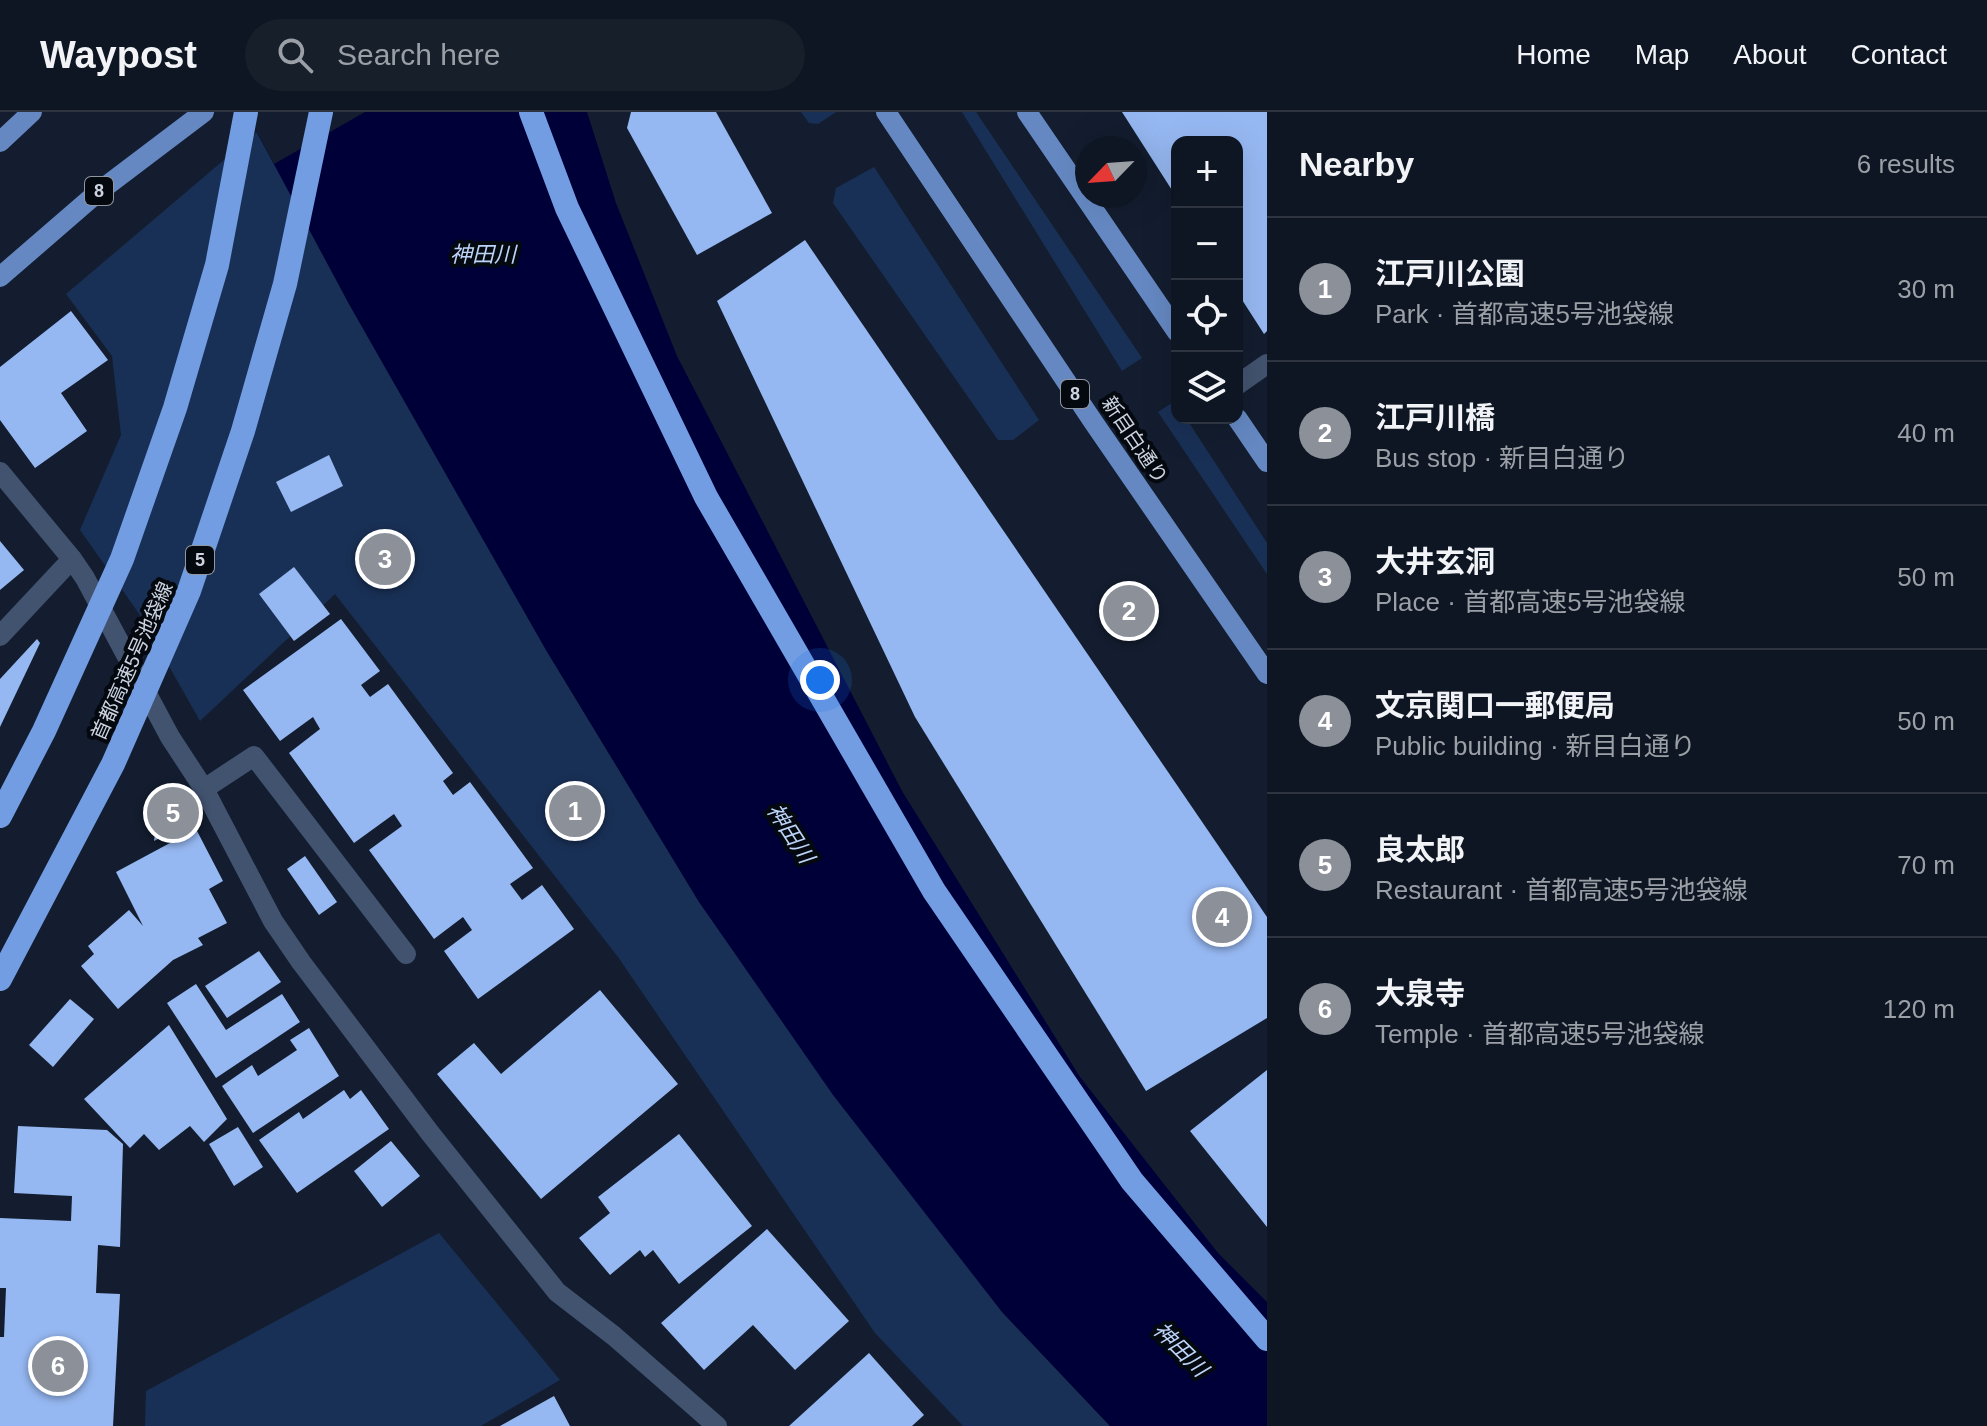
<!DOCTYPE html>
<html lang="en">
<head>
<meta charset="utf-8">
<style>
	body { margin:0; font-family:Helvetica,"Noto Sans JP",sans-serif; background:#171f2b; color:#f1f3f6 }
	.controls { position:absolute; right:24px; top:24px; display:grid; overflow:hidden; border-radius:16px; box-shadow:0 8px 32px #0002 }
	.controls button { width:72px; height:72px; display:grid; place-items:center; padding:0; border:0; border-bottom:2px solid #2e3541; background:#0e1623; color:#f1f3f6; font:40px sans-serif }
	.compass { position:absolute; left:1075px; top:24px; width:72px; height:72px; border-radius:50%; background:#0e1623; box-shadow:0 8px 32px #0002; rotate:245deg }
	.you { position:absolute; left:820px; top:568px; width:28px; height:28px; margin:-20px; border:6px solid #fff; border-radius:50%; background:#1a73e8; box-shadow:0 0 0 12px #1a73e833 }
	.badge { display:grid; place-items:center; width:52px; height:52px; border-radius:50%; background:#8c9099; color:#fff; font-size:26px; font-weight:700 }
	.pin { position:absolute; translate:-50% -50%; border:4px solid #fff; box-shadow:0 2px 8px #0006 }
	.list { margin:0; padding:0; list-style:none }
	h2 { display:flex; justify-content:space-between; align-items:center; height:104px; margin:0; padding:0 32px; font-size:34px }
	h2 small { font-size:26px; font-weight:400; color:#9b9fa6 }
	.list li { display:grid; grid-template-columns:52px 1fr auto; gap:24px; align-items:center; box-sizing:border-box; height:144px; padding:0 32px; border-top:2px solid #2e3541 }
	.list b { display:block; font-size:30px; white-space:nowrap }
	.list p { margin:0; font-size:26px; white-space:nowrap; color:#9b9fa6 }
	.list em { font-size:26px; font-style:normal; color:#9b9fa6 }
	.icon { flex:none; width:44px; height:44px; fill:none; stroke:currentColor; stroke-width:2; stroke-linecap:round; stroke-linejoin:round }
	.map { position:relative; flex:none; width:1267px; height:1314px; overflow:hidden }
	header { display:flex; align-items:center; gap:48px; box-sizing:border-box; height:112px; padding:0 40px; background:#0e1623; border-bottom:2px solid #2e3541 }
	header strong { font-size:38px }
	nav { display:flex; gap:44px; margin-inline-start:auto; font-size:28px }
	.search { width:560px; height:72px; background:#171f2b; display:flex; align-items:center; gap:20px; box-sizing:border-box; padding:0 28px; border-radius:44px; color:#9b9fa6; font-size:30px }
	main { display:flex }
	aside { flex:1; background:#0e1623 }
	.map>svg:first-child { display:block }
	.green { fill:#193056 }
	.water { fill:#000038 }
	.pier { fill:#131d2f }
	.building { fill:#96b8f2 }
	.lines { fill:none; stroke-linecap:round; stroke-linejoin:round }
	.minor { stroke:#42536f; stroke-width:20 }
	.major { stroke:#6588c2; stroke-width:20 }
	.highway { stroke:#739de3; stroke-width:24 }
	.labels { text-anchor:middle; stroke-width:8; stroke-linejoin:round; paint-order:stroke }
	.shield { fill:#04080f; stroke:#9197a1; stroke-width:2 }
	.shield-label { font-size:18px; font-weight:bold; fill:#cdd4e0 }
	.street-label { font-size:20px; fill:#cdd4e0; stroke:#04080f }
	.water-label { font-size:22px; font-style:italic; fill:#bcd3f8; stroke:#04080f }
</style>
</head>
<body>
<header>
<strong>Waypost</strong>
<div class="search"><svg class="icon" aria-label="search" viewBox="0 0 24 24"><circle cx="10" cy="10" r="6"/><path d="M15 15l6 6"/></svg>Search here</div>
<nav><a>Home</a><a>Map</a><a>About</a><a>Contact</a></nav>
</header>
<main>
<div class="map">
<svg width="1267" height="1314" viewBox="0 0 1267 1314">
	<rect width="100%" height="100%" fill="#131d2f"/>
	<g class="green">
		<polygon points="801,0 836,0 818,12 809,11"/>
		<polygon points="962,0 976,0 1142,246 1122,259"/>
		<polygon points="257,20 349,192 546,538 699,790 1002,1200 1110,1314 963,1314 875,1221 618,845 335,482 200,609 140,503 80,418 121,323 112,244 66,182"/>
		<polygon points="874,55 1039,308 1013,328 998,328 833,91 836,76"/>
		<polygon points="1175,289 1177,306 1186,306 1267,431 1267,462 1158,300"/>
		<polygon points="439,1121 560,1268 481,1314 145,1314 146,1279"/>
	</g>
	<polygon class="water" points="246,0 587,0 616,91 677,244 902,679 1080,965 1218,1141 1267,1190 1267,1314 1110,1314 1002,1200 833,983 699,790 546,538 349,192"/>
	<polygon class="pier" points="246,0 365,0 274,52"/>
	<g class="building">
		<polygon points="631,0 716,0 772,101 697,143 627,16"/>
		<polygon points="1122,0 1267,0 1267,219 1264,222 1237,180 1237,30 1177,30 1177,86"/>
		<polygon points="805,128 1267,805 1267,906 1146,979 915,605 717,189"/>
		<polygon points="71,199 108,248 61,281 87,319 35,356 0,308 0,255"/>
		<polygon points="329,343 343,374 291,400 276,370"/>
		<polygon points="0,429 24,458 0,478"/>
		<polygon points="294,455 330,502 294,529 259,482"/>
		<polygon points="341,507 380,559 361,573 370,585 388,572 453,661 443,669 453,683 470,670 533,756 510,772 522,788 542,773 574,817 478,887 444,839 472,818 463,805 434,827 369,738 402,714 394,702 354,731 289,641 320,617 313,605 280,629 243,578"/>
		<polygon points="37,527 40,531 0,615 0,567"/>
		<polygon points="176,685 191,710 154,729 158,695"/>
		<polygon points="196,717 223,769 209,777 227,811 198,826 203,833 173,848 118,897 81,854 94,842 88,834 129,798 143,814 116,760"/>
		<polygon points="305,744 337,790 319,803 287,757"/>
		<polygon points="259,839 281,870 227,906 205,874"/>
		<polygon points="196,872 226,918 282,882 300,910 216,966 167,891"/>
		<polygon points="600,878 678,972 541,1087 437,962 474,931 501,962"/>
		<polygon points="70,887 94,907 53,955 29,933"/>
		<polygon points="169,913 227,1007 204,1030 190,1014 159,1038 144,1022 130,1036 84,987"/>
		<polygon points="309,916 339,964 253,1021 222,974 252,953 258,964 297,938 290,928"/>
		<polygon points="1267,958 1267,1115 1190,1019"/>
		<polygon points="344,978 350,987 361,978 389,1017 297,1081 259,1028 299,1000 303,1007"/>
		<polygon points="18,1014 107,1018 123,1032 120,1135 98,1133 96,1181 120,1182 113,1314 0,1314 0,1225 4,1225 6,1176 0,1176 0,1106 71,1109 72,1084 14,1081"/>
		<polygon points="238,1015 263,1055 234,1074 209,1032"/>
		<polygon points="679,1022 752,1114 679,1172 653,1138 645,1145 640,1138 610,1163 579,1126 610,1101 598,1085"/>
		<polygon points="391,1029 420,1064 382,1095 354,1059"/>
		<polygon points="767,1117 849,1209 795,1258 753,1213 704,1258 661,1211"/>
		<polygon points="869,1241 924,1303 912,1314 789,1314"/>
		<polygon points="554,1284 570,1314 500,1314"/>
	</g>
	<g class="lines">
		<g class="minor">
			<polyline points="1237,273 1267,252"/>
			<polyline points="0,360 72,447 85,466 170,625 204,677 273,809 301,850 430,1021 557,1180 614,1224 717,1314"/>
			<polyline points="0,524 72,447"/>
			<polyline points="204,677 254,644 406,842"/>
		</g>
		<g class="major">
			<polyline points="886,0 1094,311 1267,562"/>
			<polyline points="1027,0 1177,220"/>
			<polyline points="0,30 32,0"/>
			<polyline points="0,165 97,81 204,0"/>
			<polyline points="1237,306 1267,350"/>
		</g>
		<g class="highway">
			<polyline points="531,0 567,96 706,385 934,779 1132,1069 1267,1227"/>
			<polyline points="0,704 44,619 122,447 175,296 217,153 246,0"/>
			<polyline points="0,867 113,652 189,479 243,319 285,172 321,0"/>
		</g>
	</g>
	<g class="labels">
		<g class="shield">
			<rect x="85" y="65" width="28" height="28" rx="6"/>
			<rect x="1061" y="268" width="28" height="28" rx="6"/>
			<rect x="186" y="434" width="28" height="28" rx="6"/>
		</g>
		<g class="shield-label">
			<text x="99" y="85">8</text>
			<text x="1075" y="288">8</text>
			<text x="200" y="454">5</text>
		</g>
		<g class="street-label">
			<text transform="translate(1135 328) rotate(56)" y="7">新目白通り</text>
			<text transform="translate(132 549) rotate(-66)" y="7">首都高速5号池袋線</text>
		</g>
		<g class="water-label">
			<text x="483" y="150">神田川</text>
			<text transform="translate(791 721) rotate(57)" y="8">神田川</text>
			<text transform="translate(1181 1237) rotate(45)" y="8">神田川</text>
		</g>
	</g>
</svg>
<div class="controls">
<button>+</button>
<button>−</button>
<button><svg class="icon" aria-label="locate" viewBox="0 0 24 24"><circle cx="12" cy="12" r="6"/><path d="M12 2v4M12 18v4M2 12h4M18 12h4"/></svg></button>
<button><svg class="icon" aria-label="layers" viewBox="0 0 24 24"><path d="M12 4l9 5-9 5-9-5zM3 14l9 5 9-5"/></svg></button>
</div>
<svg class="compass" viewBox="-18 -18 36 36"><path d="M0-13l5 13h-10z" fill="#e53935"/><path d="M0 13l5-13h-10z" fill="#9b9fa6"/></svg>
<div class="you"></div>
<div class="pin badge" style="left:575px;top:699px">1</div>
<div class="pin badge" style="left:1129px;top:499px">2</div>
<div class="pin badge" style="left:385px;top:447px">3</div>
<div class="pin badge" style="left:1222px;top:805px">4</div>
<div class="pin badge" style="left:173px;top:701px">5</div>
<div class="pin badge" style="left:58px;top:1254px">6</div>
</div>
<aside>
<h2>Nearby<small>6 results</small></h2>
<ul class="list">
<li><span class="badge">1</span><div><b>江戸川公園</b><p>Park · 首都高速5号池袋線</p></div><em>30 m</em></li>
<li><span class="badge">2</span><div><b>江戸川橋</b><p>Bus stop · 新目白通り</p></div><em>40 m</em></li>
<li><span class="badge">3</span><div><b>大井玄洞</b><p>Place · 首都高速5号池袋線</p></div><em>50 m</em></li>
<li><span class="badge">4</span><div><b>文京関口一郵便局</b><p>Public building · 新目白通り</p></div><em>50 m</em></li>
<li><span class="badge">5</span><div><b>良太郎</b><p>Restaurant · 首都高速5号池袋線</p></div><em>70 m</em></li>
<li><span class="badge">6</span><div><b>大泉寺</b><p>Temple · 首都高速5号池袋線</p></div><em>120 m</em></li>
</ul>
</aside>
</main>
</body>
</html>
